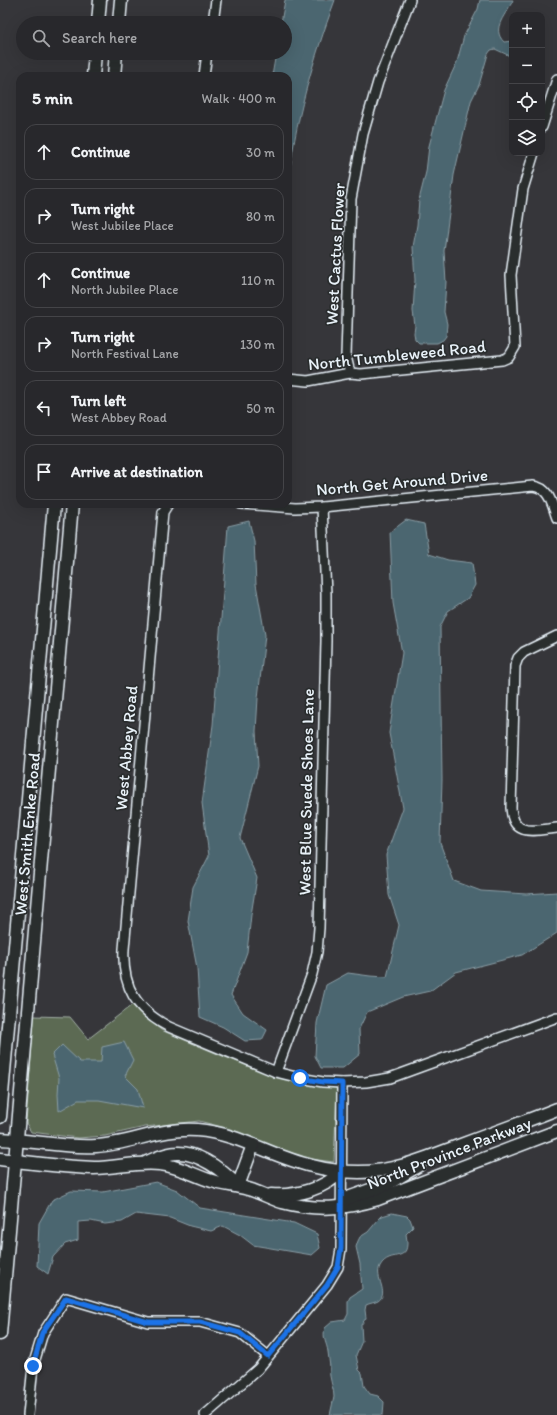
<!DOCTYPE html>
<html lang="en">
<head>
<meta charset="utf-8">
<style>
	body { margin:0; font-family:Itim,sans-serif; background:#343438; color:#f1f3f6 }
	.controls { position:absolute; right:12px; top:12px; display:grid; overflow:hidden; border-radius:8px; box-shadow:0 4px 16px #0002 }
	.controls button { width:36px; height:36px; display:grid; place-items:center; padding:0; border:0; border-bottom:1px solid #444448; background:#28282c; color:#f1f3f6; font:20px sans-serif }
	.stop { position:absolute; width:12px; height:12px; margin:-9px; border:3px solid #1a73e8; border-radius:50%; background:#fff }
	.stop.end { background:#1a73e8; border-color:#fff; box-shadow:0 1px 4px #0008 }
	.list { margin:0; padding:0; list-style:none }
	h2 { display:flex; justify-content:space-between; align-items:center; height:52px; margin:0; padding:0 16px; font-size:17px }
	h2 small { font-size:13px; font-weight:400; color:#a5a6a9 }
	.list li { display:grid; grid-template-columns:26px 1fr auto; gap:12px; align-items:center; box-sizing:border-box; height:56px; margin:0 8px 8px; padding:0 8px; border:1px solid #444448; border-radius:12px }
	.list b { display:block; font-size:15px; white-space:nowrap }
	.list p { margin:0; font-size:13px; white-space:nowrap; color:#a5a6a9 }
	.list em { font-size:13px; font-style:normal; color:#a5a6a9 }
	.icon { flex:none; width:22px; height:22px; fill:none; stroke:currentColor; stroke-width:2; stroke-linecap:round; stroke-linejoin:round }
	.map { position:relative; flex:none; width:557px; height:1415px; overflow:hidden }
	.search { position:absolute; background:#28282c; box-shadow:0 4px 16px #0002; left:16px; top:16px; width:276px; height:44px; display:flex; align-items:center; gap:10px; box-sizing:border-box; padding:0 14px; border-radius:22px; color:#a5a6a9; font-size:15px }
	.panel { position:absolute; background:#28282c; box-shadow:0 4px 16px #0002; left:16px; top:72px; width:276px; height:436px; border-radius:12px }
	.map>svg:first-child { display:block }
	.green { fill:#5b6b53; stroke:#a2aea6 }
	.water { fill:#4c6670; stroke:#8a9ea6 }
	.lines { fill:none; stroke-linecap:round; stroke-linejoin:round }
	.street-casing { stroke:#e8f1f8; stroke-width:12 }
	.secondary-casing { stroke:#e8f1f8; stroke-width:15 }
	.street { stroke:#2a2d2e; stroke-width:9 }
	.secondary { stroke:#2a2d2e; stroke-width:12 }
	.route { stroke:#1a73e8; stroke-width:5 }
	.labels { text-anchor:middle; stroke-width:3.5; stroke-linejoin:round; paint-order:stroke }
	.street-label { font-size:17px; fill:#e8f1f8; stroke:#2a2d2e }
</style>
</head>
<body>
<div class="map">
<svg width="557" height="1415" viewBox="0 0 557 1415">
	<rect width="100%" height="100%" fill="#36363a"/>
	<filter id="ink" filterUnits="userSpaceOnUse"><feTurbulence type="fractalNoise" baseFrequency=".025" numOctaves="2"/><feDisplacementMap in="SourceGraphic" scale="8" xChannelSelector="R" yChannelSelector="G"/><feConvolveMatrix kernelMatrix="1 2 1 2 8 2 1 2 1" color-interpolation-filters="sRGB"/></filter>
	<g filter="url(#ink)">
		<polygon class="green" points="132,1005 161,1030 225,1057 297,1083 337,1088 334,1162 303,1158 230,1129 199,1121 145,1127 105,1136 78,1138 31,1132 26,1123 34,1016 70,1017 88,1039"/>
		<g class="water">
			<path d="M285 0H335C313 60 294 123 288 187V76H272L276 53H285V23H281Z"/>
			<path d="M480 0H513C507 14 490 28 504 42L512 41V57L495 49 491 50 488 54 479 85 471 101 454 175 444 251 446 282 444 312 447 324 446 336 443 340 437 343H419L415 339 414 333 415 326 413 311 415 280 413 247 417 225 419 200 426 172 429 146 441 101 444 90 457 62 464 36 478 9Z"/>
			<polygon points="406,520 424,524 429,554 448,560 472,563 475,585 468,598 448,611 440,627 442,780 440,843 454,881 481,891 526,894 557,892 557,933 522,955 456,972 430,991 403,997 367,1012 359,1029 360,1054 343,1068 321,1068 315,1056 317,1023 326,985 348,973 370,976 387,977 399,925 389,895 386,855 403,808 389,733 402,653 393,603 390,532"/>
			<polygon points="249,521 254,541 256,584 265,635 258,698 256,731 258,766 240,838 257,878 251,915 247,952 231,995 243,1013 267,1030 262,1040 245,1041 223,1027 200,1017 197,968 188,921 193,887 209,856 202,803 213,725 228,526"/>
			<polygon points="124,1042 133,1060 125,1076 138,1089 143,1108 99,1100 78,1100 59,1111 58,1094 59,1078 52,1055 62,1045 80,1062 101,1062 102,1047"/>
			<polygon points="156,1182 177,1190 200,1208 294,1223 317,1234 320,1248 312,1255 253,1245 240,1235 223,1226 211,1231 190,1226 170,1218 136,1214 122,1222 105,1224 91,1221 78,1222 78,1240 65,1244 53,1257 48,1274 37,1266 39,1223 52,1200 71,1191 103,1192"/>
			<path d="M392 1213 407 1216 410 1219 413 1227 406 1234C412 1266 390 1248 380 1266 374 1278 390 1293 378 1301 374 1303 370 1303 366 1305L365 1310 366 1318 361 1325 362 1341 356 1355 359 1370 362 1373 364 1386 370 1394 378 1396 384 1402 383 1415H330C331 1409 333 1403 334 1397 334 1390 331 1383 330 1376 329 1373 331 1370 330 1367 329 1362 329 1357 328 1352 327 1343 322 1338 325 1328L332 1322 345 1320 348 1314V1301L350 1297 362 1289 360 1264 356 1247 358 1241 360 1237 368 1232 378 1220 382 1216Z"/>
		</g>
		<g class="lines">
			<defs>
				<g id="street">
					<polyline points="213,23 216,0"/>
					<polyline points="204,76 207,53"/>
					<polyline points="542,127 557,79"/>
					<polyline points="350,373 346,356 351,199 363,134 378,82 410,0"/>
					<polyline points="288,379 308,381 350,373 361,374 502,360 509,357 515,347 511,275 523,189 534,153"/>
					<path d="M168 504 163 512 124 949C122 987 136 1010 169 1027L276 1072 300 1078 323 1082 342 1083 366 1082 390 1078 557 1017"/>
					<path d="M241 504 295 508 322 507 533 486C550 488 552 505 557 518"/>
					<path d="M557 636 524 652 518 658 515 666 511 808C513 838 535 830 557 828"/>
					<polyline points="276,1072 312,974 317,952 319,928 326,641 326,594 322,507"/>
					<polyline points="28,1415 33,1366 43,1333 66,1298 148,1322 200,1322 240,1333 268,1356"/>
					<polyline points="205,1415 258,1369 327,1285 338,1267 341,1249 342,1083"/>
				</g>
				<g id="secondary">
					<polyline points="98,23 100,0"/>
					<polyline points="119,23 121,0"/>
					<polyline points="93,76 95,53"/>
					<polyline points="114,76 116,53"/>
					<polyline points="0,1117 54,504"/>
					<path d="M0 1139C32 1140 65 1148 96 1146 131 1144 162 1127 197 1130 238 1133 272 1157 312 1166 327 1170 343 1172 359 1172 394 1172 426 1158 458 1146 491 1134 524 1122 557 1109"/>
					<path d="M0 1159C31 1163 63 1167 94 1168 116 1168 138 1161 160 1164 179 1166 195 1176 212 1181 224 1185 236 1185 248 1189 259 1192 270 1198 282 1202 316 1211 344 1209 378 1199L557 1131"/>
					<path d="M147 1162C157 1158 166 1153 177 1153 199 1152 223 1171 238 1186L253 1145"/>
					<path d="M271 1195C294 1197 326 1189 341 1171"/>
					<polyline points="341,1208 344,1201 348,1198 387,1184 419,1165"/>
					<polyline points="0,1334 72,504"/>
				</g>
			</defs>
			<use href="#street" class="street-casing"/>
			<use href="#secondary" class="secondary-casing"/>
			<use href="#street" class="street"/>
			<use href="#secondary" class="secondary"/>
		</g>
	</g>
	<g class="lines" filter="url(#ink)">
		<polyline class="route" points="33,1366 42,1333 66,1298 148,1322 200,1322 240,1333 268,1356 327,1285 338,1267 341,1248 342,1083 323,1082 300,1078"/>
	</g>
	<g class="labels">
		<g class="street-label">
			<text transform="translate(335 254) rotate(-87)" y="6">West Cactus Flower</text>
			<text transform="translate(397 355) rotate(-6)" y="6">North Tumbleweed Road</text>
			<text transform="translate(402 482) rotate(-5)" y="6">North Get Around Drive</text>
			<text transform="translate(126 748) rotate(-85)" y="6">West Abbey Road</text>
			<text transform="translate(306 792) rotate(-89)" y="6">West Blue Suede Shoes Lane</text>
			<text transform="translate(27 834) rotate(-85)" y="6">West Smith Enke Road</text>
			<text transform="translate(449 1153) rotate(-21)" y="6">North Province Parkway</text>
		</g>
	</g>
</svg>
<div class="controls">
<button>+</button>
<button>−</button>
<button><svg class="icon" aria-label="locate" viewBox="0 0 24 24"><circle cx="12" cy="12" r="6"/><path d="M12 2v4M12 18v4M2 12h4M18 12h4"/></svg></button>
<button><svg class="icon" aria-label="layers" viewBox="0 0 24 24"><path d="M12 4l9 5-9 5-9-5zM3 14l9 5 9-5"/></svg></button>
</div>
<div class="stop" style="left:300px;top:1078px"></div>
<div class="stop end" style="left:33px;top:1366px"></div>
<div class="search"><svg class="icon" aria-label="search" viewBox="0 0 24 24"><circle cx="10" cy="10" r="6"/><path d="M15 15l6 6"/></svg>Search here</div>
<section class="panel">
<h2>5 min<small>Walk · 400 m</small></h2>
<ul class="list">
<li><svg class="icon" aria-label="ahead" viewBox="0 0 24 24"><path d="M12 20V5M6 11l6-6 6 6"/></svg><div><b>Continue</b></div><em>30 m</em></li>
<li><svg class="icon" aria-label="right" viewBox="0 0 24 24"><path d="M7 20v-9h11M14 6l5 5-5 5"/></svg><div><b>Turn right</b><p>West Jubilee Place</p></div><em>80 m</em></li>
<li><svg class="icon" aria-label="ahead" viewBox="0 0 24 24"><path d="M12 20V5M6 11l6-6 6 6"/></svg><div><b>Continue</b><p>North Jubilee Place</p></div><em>110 m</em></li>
<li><svg class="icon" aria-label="right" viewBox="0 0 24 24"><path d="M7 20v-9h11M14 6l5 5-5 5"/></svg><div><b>Turn right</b><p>North Festival Lane</p></div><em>130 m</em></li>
<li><svg class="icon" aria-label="left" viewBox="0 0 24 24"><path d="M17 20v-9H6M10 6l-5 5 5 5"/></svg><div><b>Turn left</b><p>West Abbey Road</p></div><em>50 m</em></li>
<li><svg class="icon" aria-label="arrive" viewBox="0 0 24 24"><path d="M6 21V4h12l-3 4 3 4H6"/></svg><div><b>Arrive at destination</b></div></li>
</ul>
</section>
</div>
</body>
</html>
